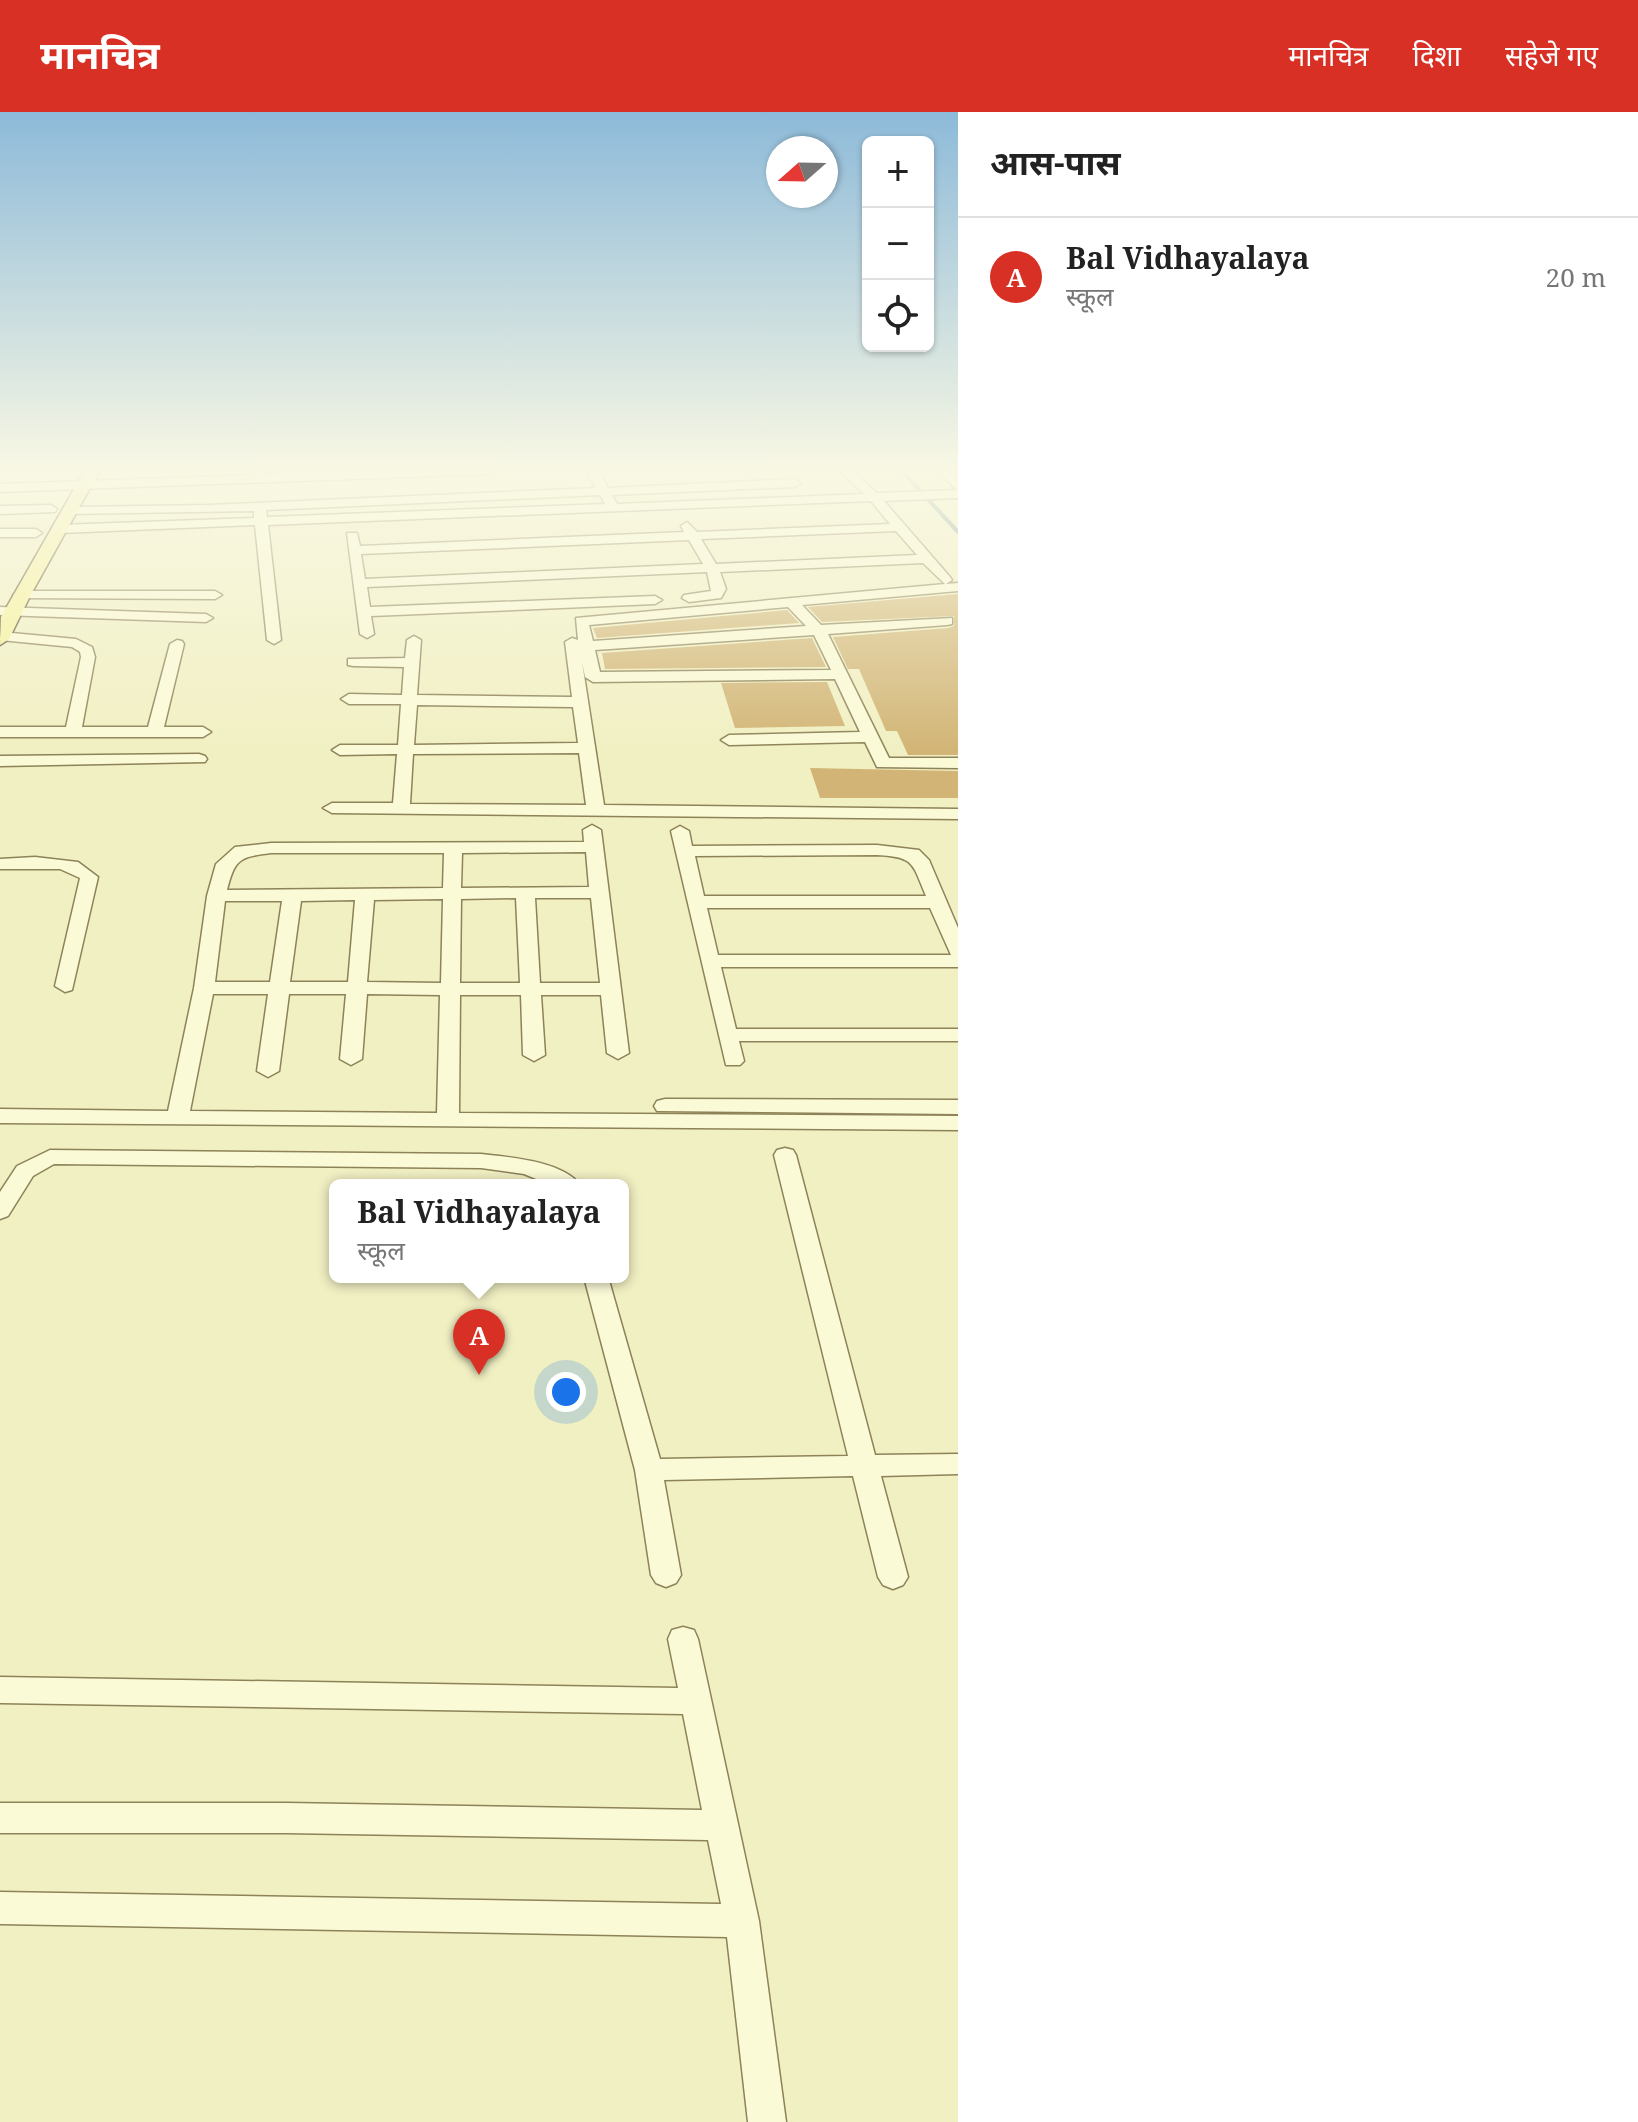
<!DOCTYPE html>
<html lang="hi">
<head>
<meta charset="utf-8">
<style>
	body { margin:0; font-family:"Noto Serif","Noto Sans Devanagari",serif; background:#f2f2f2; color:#222 }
	.controls { position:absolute; right:24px; top:24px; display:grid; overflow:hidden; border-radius:12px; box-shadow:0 2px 6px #0004 }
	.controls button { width:72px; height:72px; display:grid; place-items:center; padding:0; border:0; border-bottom:2px solid #e0e0e0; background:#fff; color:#222; font:40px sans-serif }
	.compass { position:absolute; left:766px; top:24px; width:72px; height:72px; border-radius:50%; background:#fff; box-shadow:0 2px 6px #0004; rotate:250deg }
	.you { position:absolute; left:566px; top:1280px; width:28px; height:28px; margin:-20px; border:6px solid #fff; border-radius:50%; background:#1a73e8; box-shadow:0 0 0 12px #1a73e833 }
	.badge { display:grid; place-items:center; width:52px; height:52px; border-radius:50%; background:#d93025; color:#fff; font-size:26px; font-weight:700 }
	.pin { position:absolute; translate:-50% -66px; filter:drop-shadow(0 2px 4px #0008) }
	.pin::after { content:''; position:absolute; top:42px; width:28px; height:24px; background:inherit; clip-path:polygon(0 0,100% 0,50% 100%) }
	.popup { position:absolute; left:329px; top:1067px; width:300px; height:104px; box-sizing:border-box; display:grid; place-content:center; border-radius:12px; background:#fff; filter:drop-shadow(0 2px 6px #0005); font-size:26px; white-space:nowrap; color:#767676 }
	.popup b { font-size:30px; color:#222 }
	.popup::after { content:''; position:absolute; left:50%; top:100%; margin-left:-16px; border:16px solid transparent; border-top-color:#fff }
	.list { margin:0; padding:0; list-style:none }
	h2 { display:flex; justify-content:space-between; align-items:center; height:104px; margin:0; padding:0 32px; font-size:34px }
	h2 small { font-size:26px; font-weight:400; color:#767676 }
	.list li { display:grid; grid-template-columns:52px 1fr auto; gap:24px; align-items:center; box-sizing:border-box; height:120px; padding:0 32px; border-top:2px solid #e0e0e0 }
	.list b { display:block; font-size:30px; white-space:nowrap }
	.list p { margin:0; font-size:26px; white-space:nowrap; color:#767676 }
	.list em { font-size:26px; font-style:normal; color:#767676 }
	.icon { flex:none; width:44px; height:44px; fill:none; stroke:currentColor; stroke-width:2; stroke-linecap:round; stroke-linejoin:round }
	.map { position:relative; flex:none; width:958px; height:2010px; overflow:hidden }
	header { display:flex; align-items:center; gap:48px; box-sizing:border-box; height:112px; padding:0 40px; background:#d93025; color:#fff }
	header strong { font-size:38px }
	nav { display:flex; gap:44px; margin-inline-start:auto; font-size:28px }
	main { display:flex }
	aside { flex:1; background:#fff }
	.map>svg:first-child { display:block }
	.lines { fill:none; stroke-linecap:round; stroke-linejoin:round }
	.stream { stroke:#6b9393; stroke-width:4 }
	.building { fill:#d2b576 }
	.minor-casing { stroke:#8d8258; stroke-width:3 }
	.major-casing { stroke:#5b4e2d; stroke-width:3 }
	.minor { fill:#fbfad7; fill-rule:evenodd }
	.major { fill:#f7f299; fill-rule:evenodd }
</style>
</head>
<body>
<header>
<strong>मानचित्र</strong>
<nav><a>मानचित्र</a><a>दिशा</a><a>सहेजे गए</a></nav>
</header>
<main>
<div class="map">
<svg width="958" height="2010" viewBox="0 0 958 2010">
	<rect width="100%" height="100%" fill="#f1f0c3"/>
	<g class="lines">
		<polyline class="stream" points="901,358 958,420"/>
	</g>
	<g class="building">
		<polygon points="958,482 958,643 908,643 897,619 886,619 859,557 848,557 833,525 948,516 954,514 954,504 822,510 808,495"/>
		<polygon points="787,498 799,511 597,526 593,516"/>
		<polygon points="812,526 826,555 605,557 602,541"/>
		<polygon points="827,570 845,614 735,616 721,571"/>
		<polygon points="810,656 958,659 958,686 820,686"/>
	</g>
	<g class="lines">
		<defs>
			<g id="minor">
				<polygon points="398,358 496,358 490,362 0,380 0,372"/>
				<path d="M586 358H598L608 376 795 367 801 371 795 375 612 383 617 392 864 382 839 358H852L877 381 957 378 936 358H948L958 368V386L884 389 950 465 952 468 946 472 958 471V479L802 493 821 513 952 506V512L947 513 828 522 889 646H958V656L877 655 865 630 729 633 721 628 729 623 860 620 835 567 593 570 585 565 582 550 604 693 958 697V707L332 701 323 696 332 691H393L397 642 340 643 332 638 340 633H398L401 592H349L341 587 349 582 402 583 404 555 353 554 348 553V547L405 546 407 528 414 524 421 528 417 583 572 585 565 530 572 526 578 528 576 506 945 472 923 451 720 460 726 477 721 486 689 490 682 486 684 483 711 479 707 460 367 475 370 495 655 484 662 488 655 492 371 504 374 522 367 526 360 522 347 421H357L360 434 684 420 681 414 687 410 697 420 890 412 871 389 268 413 281 528 274 532 267 528 255 413 60 421 54 417 60 413 254 406V399L68 402V396L72 395 209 393 596 376ZM600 383 605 392 267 405 266 398ZM896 419 917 443 716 452 701 427ZM689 428 703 452 365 467 361 442ZM788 495 806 514 593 529 589 513ZM814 523 831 558 600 560 595 538ZM417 593 573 595 578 631 414 633ZM579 641 586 693 410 692 413 642Z"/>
				<polygon points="51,393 57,397 55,400 0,402 0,394"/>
				<polygon points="0,417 36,417 42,421 36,425 0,425"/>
				<polygon points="20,479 215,479 222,483 215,487 15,486 13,483"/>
				<polygon points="0,495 206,502 213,506 206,510 0,503"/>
				<polygon points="1,520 76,527 92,535 95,545 82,615 148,615 170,532 177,528 182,529 184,532 164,615 203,615 211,620 203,625 0,625 0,615 66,615 81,545 80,540 72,535 0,528"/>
				<polygon points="199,642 205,644 207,647 205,650 0,654 0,644"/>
				<path d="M592 713 601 718 629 941 618 947 607 941 601 883H541L545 943 534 949 523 943 521 883H460L459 1001 958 1004V1018L0 1011V997L168 999 194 876 207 784 216 752 235 735 271 731 584 730 583 718ZM586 740 589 775 461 776 462 741ZM271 741H444L443 776 227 778C235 747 239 745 271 741ZM516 786 520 871H460L461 787ZM535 786H591L600 871H540ZM443 787 441 871 367 870 374 788ZM355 788 348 870H290L301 789ZM225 789H282L270 870H215ZM213 882H268L257 959 268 965 279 959 289 882H346L340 947 351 953 362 947 367 882 440 883 437 1001 190 999Z"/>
				<path d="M680 714 689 719 692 734 877 733 919 738 929 748 958 816V855H721L736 917H958V929H739L744 949 740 953H726L671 719ZM877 743C915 745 912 751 926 784H704L695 744ZM707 796H930L951 843H718Z"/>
				<polygon points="35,745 78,750 98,765 72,878 65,880 55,874 80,766 60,757 0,757 0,747"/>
				<polygon points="665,987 958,988 958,1002 657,999 654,994 657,989"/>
				<polygon points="785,1036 793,1038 796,1043 875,1343 958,1342 958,1362 881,1364 908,1465 903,1473 893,1477 883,1473 878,1465 853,1364 664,1368 681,1463 676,1471 666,1475 656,1471 651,1463 635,1358 584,1165 608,1165 660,1347 848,1344 774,1043 777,1038"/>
				<path d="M50 1038 481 1042C508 1045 563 1049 580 1073H551L524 1062 481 1056 54 1052 33 1064 8 1104 0 1107V1080L17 1054Z"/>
				<polygon points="683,1515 694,1518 698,1527 759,1809 786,2010 748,2010 727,1825 0,1812 0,1780 721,1792 708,1728 286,1721 0,1721 0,1691 286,1691 702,1698 683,1602 0,1591 0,1565 678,1576 668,1527 672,1518"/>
			</g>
			<polygon id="major" points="85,358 100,358 30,484 9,527 0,533 1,505"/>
		</defs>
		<use href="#minor" class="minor-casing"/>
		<use href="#major" class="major-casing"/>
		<use href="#minor" class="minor"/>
		<use href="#major" class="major"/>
	</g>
	<linearGradient id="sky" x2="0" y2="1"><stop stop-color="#8dbad9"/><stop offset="0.56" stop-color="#f9f8e4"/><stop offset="1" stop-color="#f9f8e4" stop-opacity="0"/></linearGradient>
	<rect width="958" height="639" fill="url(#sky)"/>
</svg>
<div class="controls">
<button>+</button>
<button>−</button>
<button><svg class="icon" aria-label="locate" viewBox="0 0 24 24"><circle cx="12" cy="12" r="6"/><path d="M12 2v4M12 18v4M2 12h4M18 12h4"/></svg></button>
</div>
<svg class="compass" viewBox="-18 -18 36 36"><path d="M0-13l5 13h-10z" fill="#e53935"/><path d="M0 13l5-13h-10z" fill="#767676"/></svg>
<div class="you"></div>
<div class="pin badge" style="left:479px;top:1263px">A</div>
<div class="popup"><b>Bal Vidhayalaya</b>स्कूल</div>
</div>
<aside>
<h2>आस-पास<small></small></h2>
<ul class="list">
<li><span class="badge">A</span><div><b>Bal Vidhayalaya</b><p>स्कूल</p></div><em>20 m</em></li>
</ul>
</aside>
</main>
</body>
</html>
